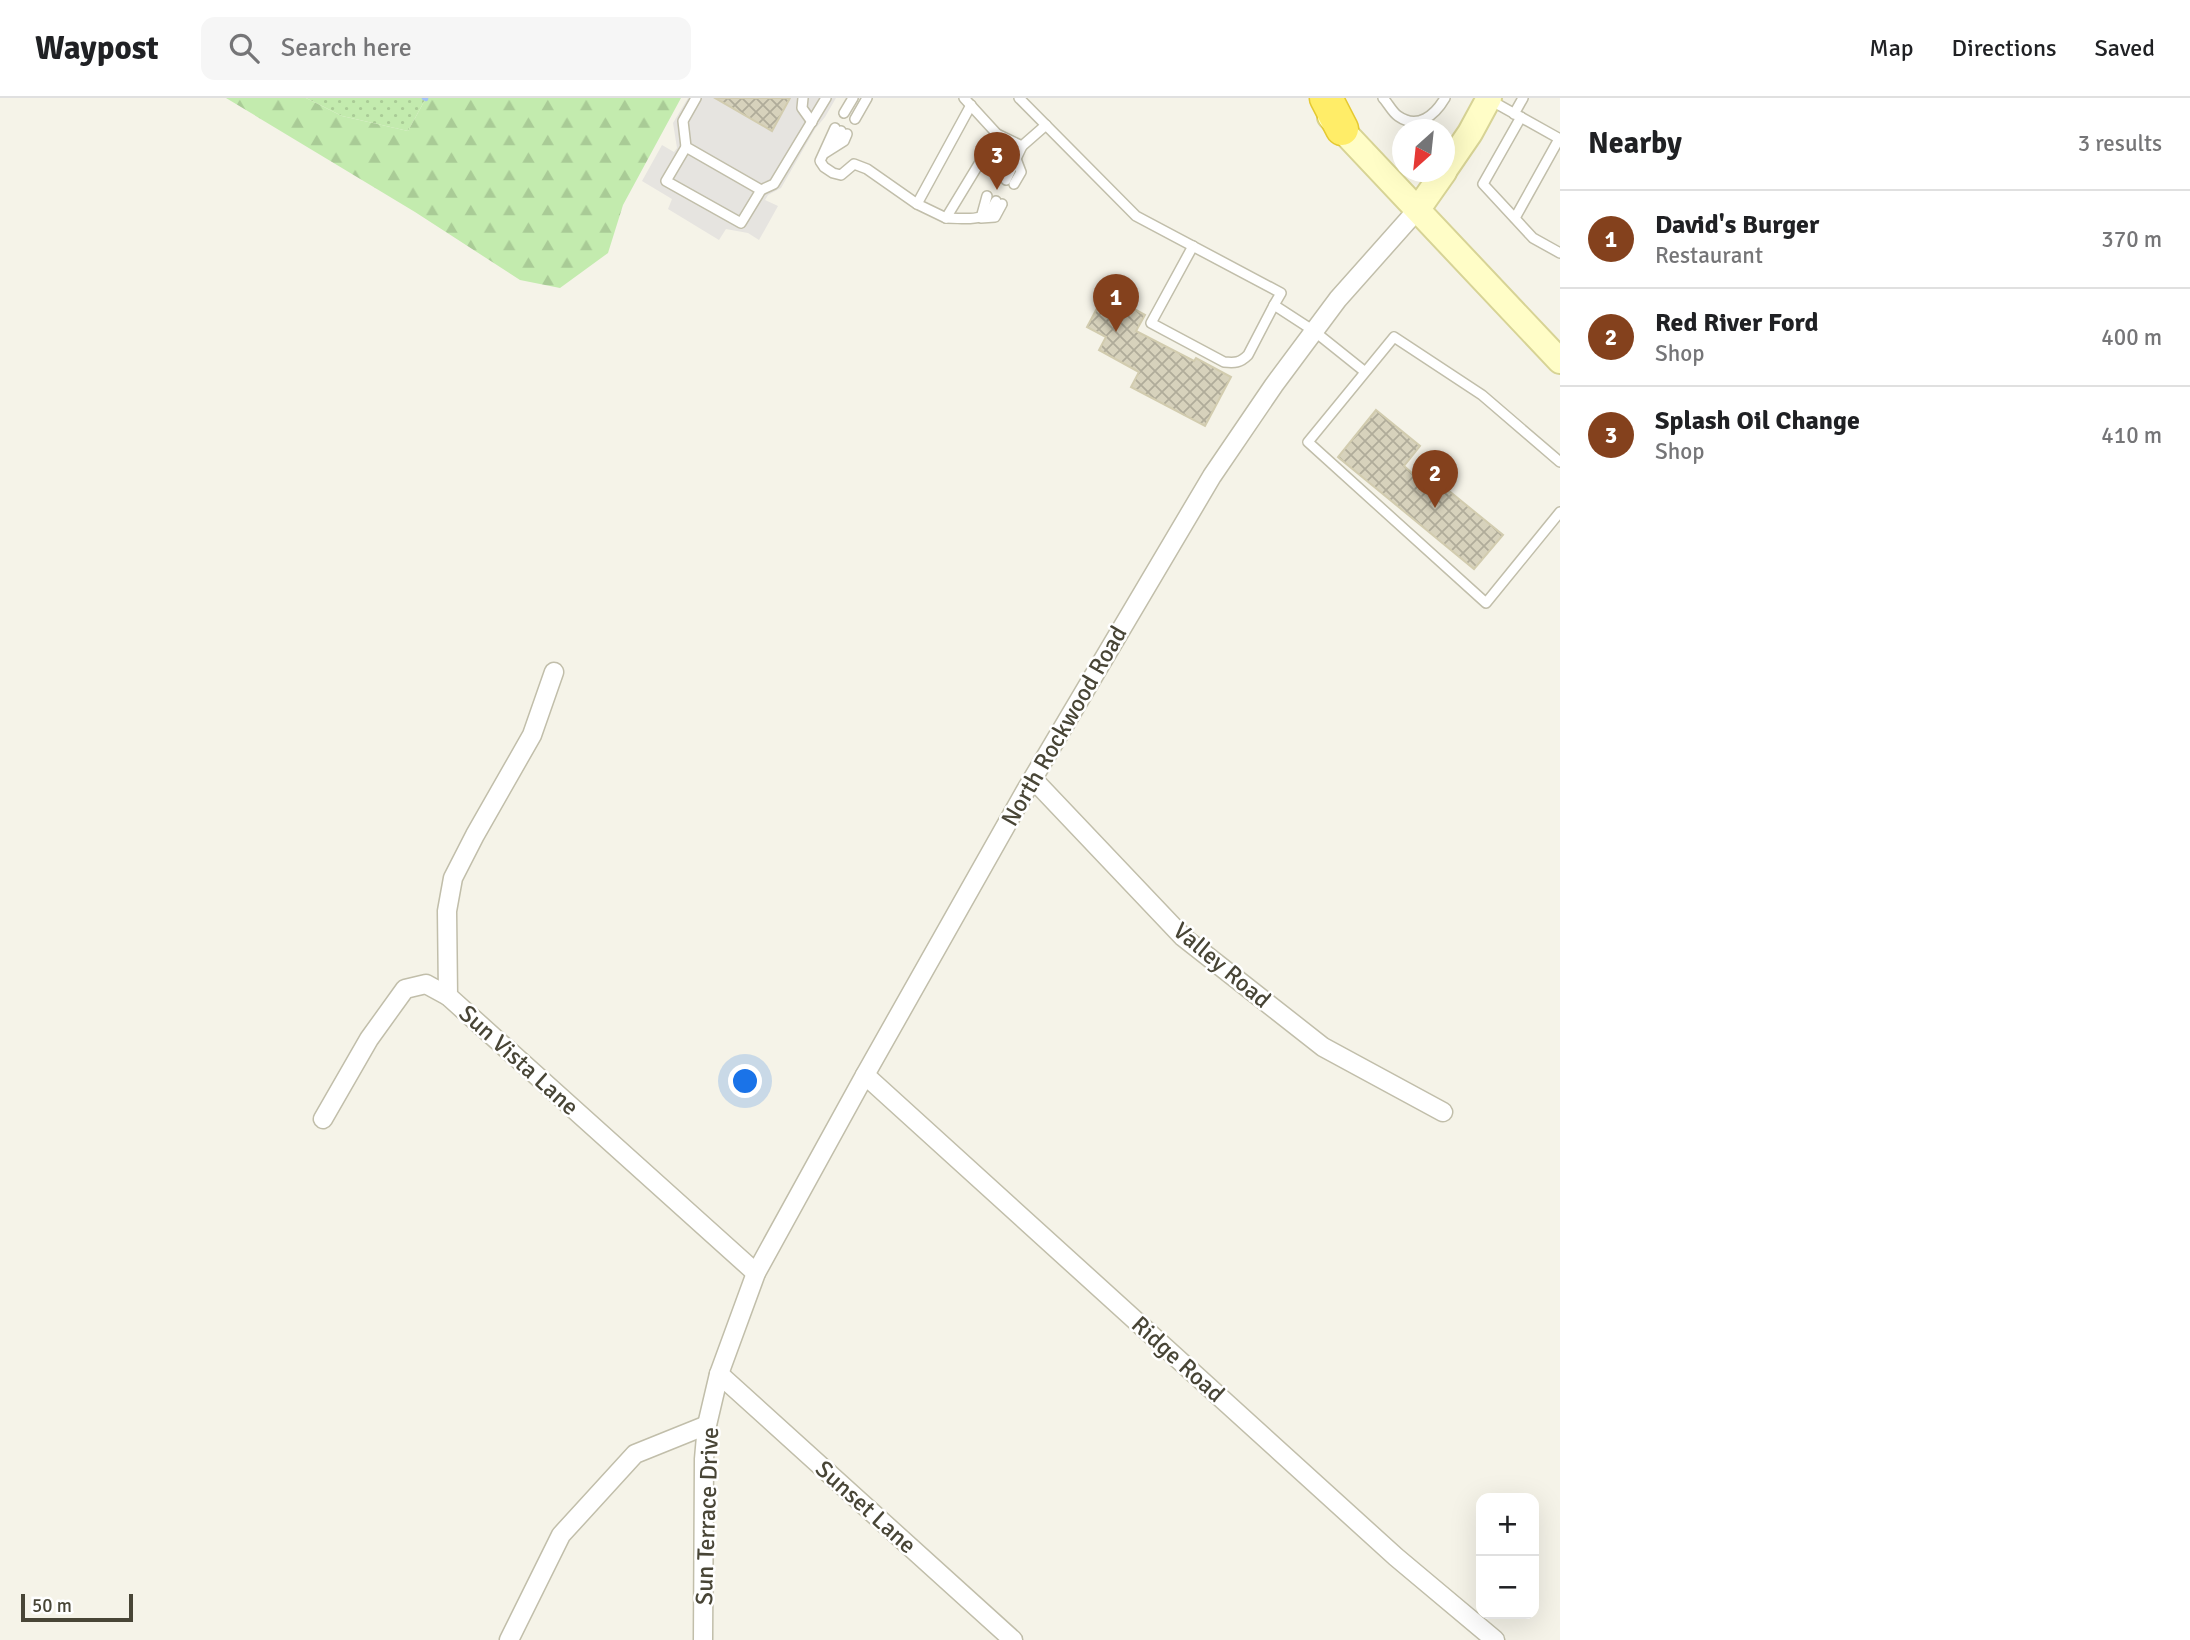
<!DOCTYPE html>
<html lang="en">
<head>
<meta charset="utf-8">
<style>
	body { margin:0; font-family:Signika,sans-serif; background:#f6f6f6; color:#202124 }
	.controls { position:absolute; right:21px; bottom:21px; display:grid; overflow:hidden; border-radius:14px; box-shadow:0 7px 28px #0002 }
	.controls button { width:63px; height:63px; display:grid; place-items:center; padding:0; border:0; border-bottom:2px solid #e0e0e0; background:#fff; color:#202124; font:35px sans-serif }
	.compass { position:absolute; left:1392px; top:21px; width:63px; height:63px; border-radius:50%; background:#fff; box-shadow:0 7px 28px #0002; rotate:207deg }
	.scale { position:absolute; left:21px; bottom:18px; width:112px; box-sizing:border-box; padding-left:7px; border:4px solid #484536; border-top:0; font-size:19px; line-height:24px; white-space:nowrap; color:#484536; -webkit-text-stroke:5px #fff; paint-order:stroke }
	.you { position:absolute; left:746px; top:984px; width:24px; height:24px; margin:-18px; border:5px solid #fff; border-radius:50%; background:#1a73e8; box-shadow:0 0 0 10px #1a73e833 }
	.badge { display:grid; place-items:center; width:46px; height:46px; border-radius:50%; background:#84411d; color:#fff; font-size:23px; font-weight:700 }
	.pin { position:absolute; translate:-50% -58px; filter:drop-shadow(0 2px 4px #0008) }
	.pin::after { content:''; position:absolute; top:37px; width:24px; height:21px; background:inherit; clip-path:polygon(0 0,100% 0,50% 100%) }
	.list { margin:0; padding:0; list-style:none }
	h2 { display:flex; justify-content:space-between; align-items:center; height:91px; margin:0; padding:0 28px; font-size:30px }
	h2 small { font-size:23px; font-weight:400; color:#757577 }
	.list li { display:grid; grid-template-columns:46px 1fr auto; gap:21px; align-items:center; box-sizing:border-box; height:98px; padding:0 28px; border-top:2px solid #e0e0e0 }
	.list b { display:block; font-size:26px; white-space:nowrap }
	.list p { margin:0; font-size:23px; white-space:nowrap; color:#757577 }
	.list em { font-size:23px; font-style:normal; color:#757577 }
	.icon { flex:none; width:38px; height:38px; fill:none; stroke:currentColor; stroke-width:2; stroke-linecap:round; stroke-linejoin:round }
	.map { position:relative; flex:none; width:1560px; height:1542px; overflow:hidden }
	header { display:flex; align-items:center; gap:42px; box-sizing:border-box; height:98px; padding:0 35px; background:#fff; border-bottom:2px solid #e0e0e0 }
	header strong { font-size:33px }
	nav { display:flex; gap:38px; margin-inline-start:auto; font-size:24px }
	.search { width:490px; height:63px; background:#f6f6f6; display:flex; align-items:center; gap:18px; box-sizing:border-box; padding:0 24px; border-radius:14px; color:#757577; font-size:26px }
	main { display:flex }
	aside { flex:1; background:#fff }
	.map>svg:first-child { display:block }
	.green { fill:url(#green-dots) }
	.forest { fill:url(#forest-firs) }
	.parking { fill:#e6e4e0 }
	.lines { fill:none; stroke-linecap:round; stroke-linejoin:round }
	.stream { stroke:#a1c1f4; stroke-width:4.5 }
	.building { fill:url(#building-cross-hatch); stroke:#d2ccaf; stroke-width:2 }
	.service-casing { stroke:#c1beaa; stroke-width:12 }
	.minor-casing { stroke:#c1beaa; stroke-width:21 }
	.secondary-casing { stroke:#d7d395; stroke-width:28 }
	.motorway-casing { stroke:#e5c931; stroke-width:35 }
	.service { stroke:#fff; stroke-width:9 }
	.minor { stroke:#fff; stroke-width:18 }
	.secondary { stroke:#fffdc7; stroke-width:24 }
	.motorway { stroke:#ffed68; stroke-width:32 }
	.labels { text-anchor:middle; stroke-width:5; stroke-linejoin:round; paint-order:stroke }
	.street-label { font-size:24px; fill:#484536; stroke:#fff }
</style>
</head>
<body>
<header>
<strong>Waypost</strong>
<div class="search"><svg class="icon" aria-label="search" viewBox="0 0 24 24"><circle cx="10" cy="10" r="6"/><path d="M15 15l6 6"/></svg>Search here</div>
<nav><a>Map</a><a>Directions</a><a>Saved</a></nav>
</header>
<main>
<div class="map">
<svg width="1560" height="1542" viewBox="0 0 1560 1542">
	<defs>
		<pattern id="green-dots" width="8" height="8" patternUnits="userSpaceOnUse" patternTransform="scale(1.75)"><rect width="8" height="8" fill="#c3ebae"/><path d="M2 2h.1M6 6h.1" fill="none" stroke="#a9cb96" stroke-width="1.8" stroke-linecap="round"/></pattern>
		<pattern id="forest-firs" width="22" height="20" patternUnits="userSpaceOnUse" patternTransform="scale(1.75)"><rect width="22" height="20" fill="#c3ebae"/><path d="M5 1l3.5 6h-7zM16 11l3.5 6h-7z" fill="#a9cb96"/></pattern>
		<pattern id="building-cross-hatch" width="8" height="8" patternUnits="userSpaceOnUse" patternTransform="scale(1.75)"><rect width="8" height="8" fill="#d7d2bc"/><path d="M0 0l8 8M0 8l8-8" fill="none" stroke="#b0ac9a"/></pattern>
	</defs>
	<rect width="100%" height="100%" fill="#f5f3e8"/>
	<polygon class="green" points="306,0 426,0 408,33 342,18"/>
	<polygon class="forest" points="226,0 306,0 342,18 408,33 426,0 681,0 623,107 608,155 560,190 520,182 415,114"/>
	<polygon class="parking" points="688,0 836,0 825,19 815,31 781,90 768,97 765,102 778,108 759,142 748,135 726,131 719,142 668,111 672,101 642,83 662,47 674,54 677,50 673,25"/>
	<g class="lines">
		<polyline class="stream" points="424,0 426,1"/>
	</g>
	<g class="building">
		<polygon points="715,0 790,0 772,33"/>
		<polygon points="1105,195 1145,217 1136,233 1194,263 1196,260 1231,279 1205,328 1131,289 1139,274 1099,252 1106,239 1087,229"/>
		<polygon points="1376,312 1420,348 1404,368 1421,383 1427,375 1503,437 1474,471 1338,359"/>
	</g>
	<g class="lines">
		<defs>
			<g id="service">
				<polyline points="696,0 683,23 686,49 761,92 774,86 826,0"/>
				<polyline points="803,0 802,10 812,24"/>
				<polyline points="964,0 997,36 1022,48 1046,27"/>
				<polyline points="1019,0 1136,118 1281,195 1274,207 1314,233 1364,273"/>
				<path d="M1383 0C1388 5 1392 14 1398 18 1418 32 1435 17 1445 0"/>
				<polyline points="1490,2 1560,41"/>
				<polyline points="844,15 853,0"/>
				<polyline points="1514,16 1523,0"/>
				<polyline points="1521,19 1483,86 1533,140 1560,155"/>
				<polyline points="855,21 867,0"/>
				<polyline points="835,30 820,63 824,69 833,75 841,77 854,66 867,71 917,106 946,120 997,36"/>
				<polyline points="831,48 841,33"/>
				<polyline points="686,49 666,83 741,125 761,92"/>
				<polyline points="825,55 844,43 847,36"/>
				<polyline points="999,77 1004,69 1016,61 1021,74 1014,86"/>
				<polyline points="1006,82 1022,48"/>
				<polyline points="987,98 981,120 995,119 1002,106"/>
				<polyline points="917,106 971,7"/>
				<path d="M946 120C969 120 985 126 996 103"/>
				<polyline points="1515,120 1559,41"/>
				<path d="M1193 148 1151 225 1224 264C1235 265 1240 265 1248 257L1274 207"/>
				<polyline points="1560,364 1482,297 1394,239 1308,344 1486,505 1560,414"/>
			</g>
			<g id="minor">
				<polyline points="554,574 532,637 475,737 453,780 447,813 448,898 756,1175"/>
				<polyline points="1033,681 1183,839 1323,949 1443,1014"/>
				<polyline points="865,977 1396,1459 1495,1542"/>
				<polyline points="323,1021 369,941 405,891 426,886 448,898"/>
				<polyline points="719,1276 1013,1542"/>
				<polyline points="509,1542 561,1437 635,1356 707,1327"/>
				<polyline points="703,1542 704,1361 707,1327 719,1276 756,1175 865,977 1026,692 1212,378 1274,287 1338,201 1418,111"/>
			</g>
			<g id="secondary">
				<polyline points="1330,19 1560,263"/>
				<polyline points="1444,73 1470,35 1489,0"/>
				<polyline points="1418,111 1444,74"/>
			</g>
			<polyline id="motorway" points="1326,0 1342,31"/>
		</defs>
		<use href="#service" class="service-casing"/>
		<use href="#minor" class="minor-casing"/>
		<use href="#secondary" class="secondary-casing"/>
		<use href="#motorway" class="motorway-casing"/>
		<use href="#service" class="service"/>
		<use href="#minor" class="minor"/>
		<use href="#secondary" class="secondary"/>
		<use href="#motorway" class="motorway"/>
	</g>
	<g class="labels">
		<g class="street-label">
			<text transform="translate(1064 628) rotate(-60)" y="8">North Rockwood Road</text>
			<text transform="translate(1222 867) rotate(40)" y="8">Valley Road</text>
			<text transform="translate(519 962) rotate(42)" y="8">Sun Vista Lane</text>
			<text transform="translate(1178 1261) rotate(42)" y="8">Ridge Road</text>
			<text transform="translate(866 1409) rotate(42)" y="8">Sunset Lane</text>
			<text transform="translate(707 1418) rotate(-88)" y="8">Sun Terrace Drive</text>
		</g>
	</g>
</svg>
<div class="controls">
<button>+</button>
<button>−</button>
</div>
<svg class="compass" viewBox="-18 -18 36 36"><path d="M0-13l5 13h-10z" fill="#e53935"/><path d="M0 13l5-13h-10z" fill="#757577"/></svg>
<div class="scale">50 m</div>
<div class="you"></div>
<div class="pin badge" style="left:1116px;top:234px">1</div>
<div class="pin badge" style="left:1435px;top:410px">2</div>
<div class="pin badge" style="left:997px;top:92px">3</div>
</div>
<aside>
<h2>Nearby<small>3 results</small></h2>
<ul class="list">
<li><span class="badge">1</span><div><b>David's Burger</b><p>Restaurant</p></div><em>370 m</em></li>
<li><span class="badge">2</span><div><b>Red River Ford</b><p>Shop</p></div><em>400 m</em></li>
<li><span class="badge">3</span><div><b>Splash Oil Change</b><p>Shop</p></div><em>410 m</em></li>
</ul>
</aside>
</main>
</body>
</html>
